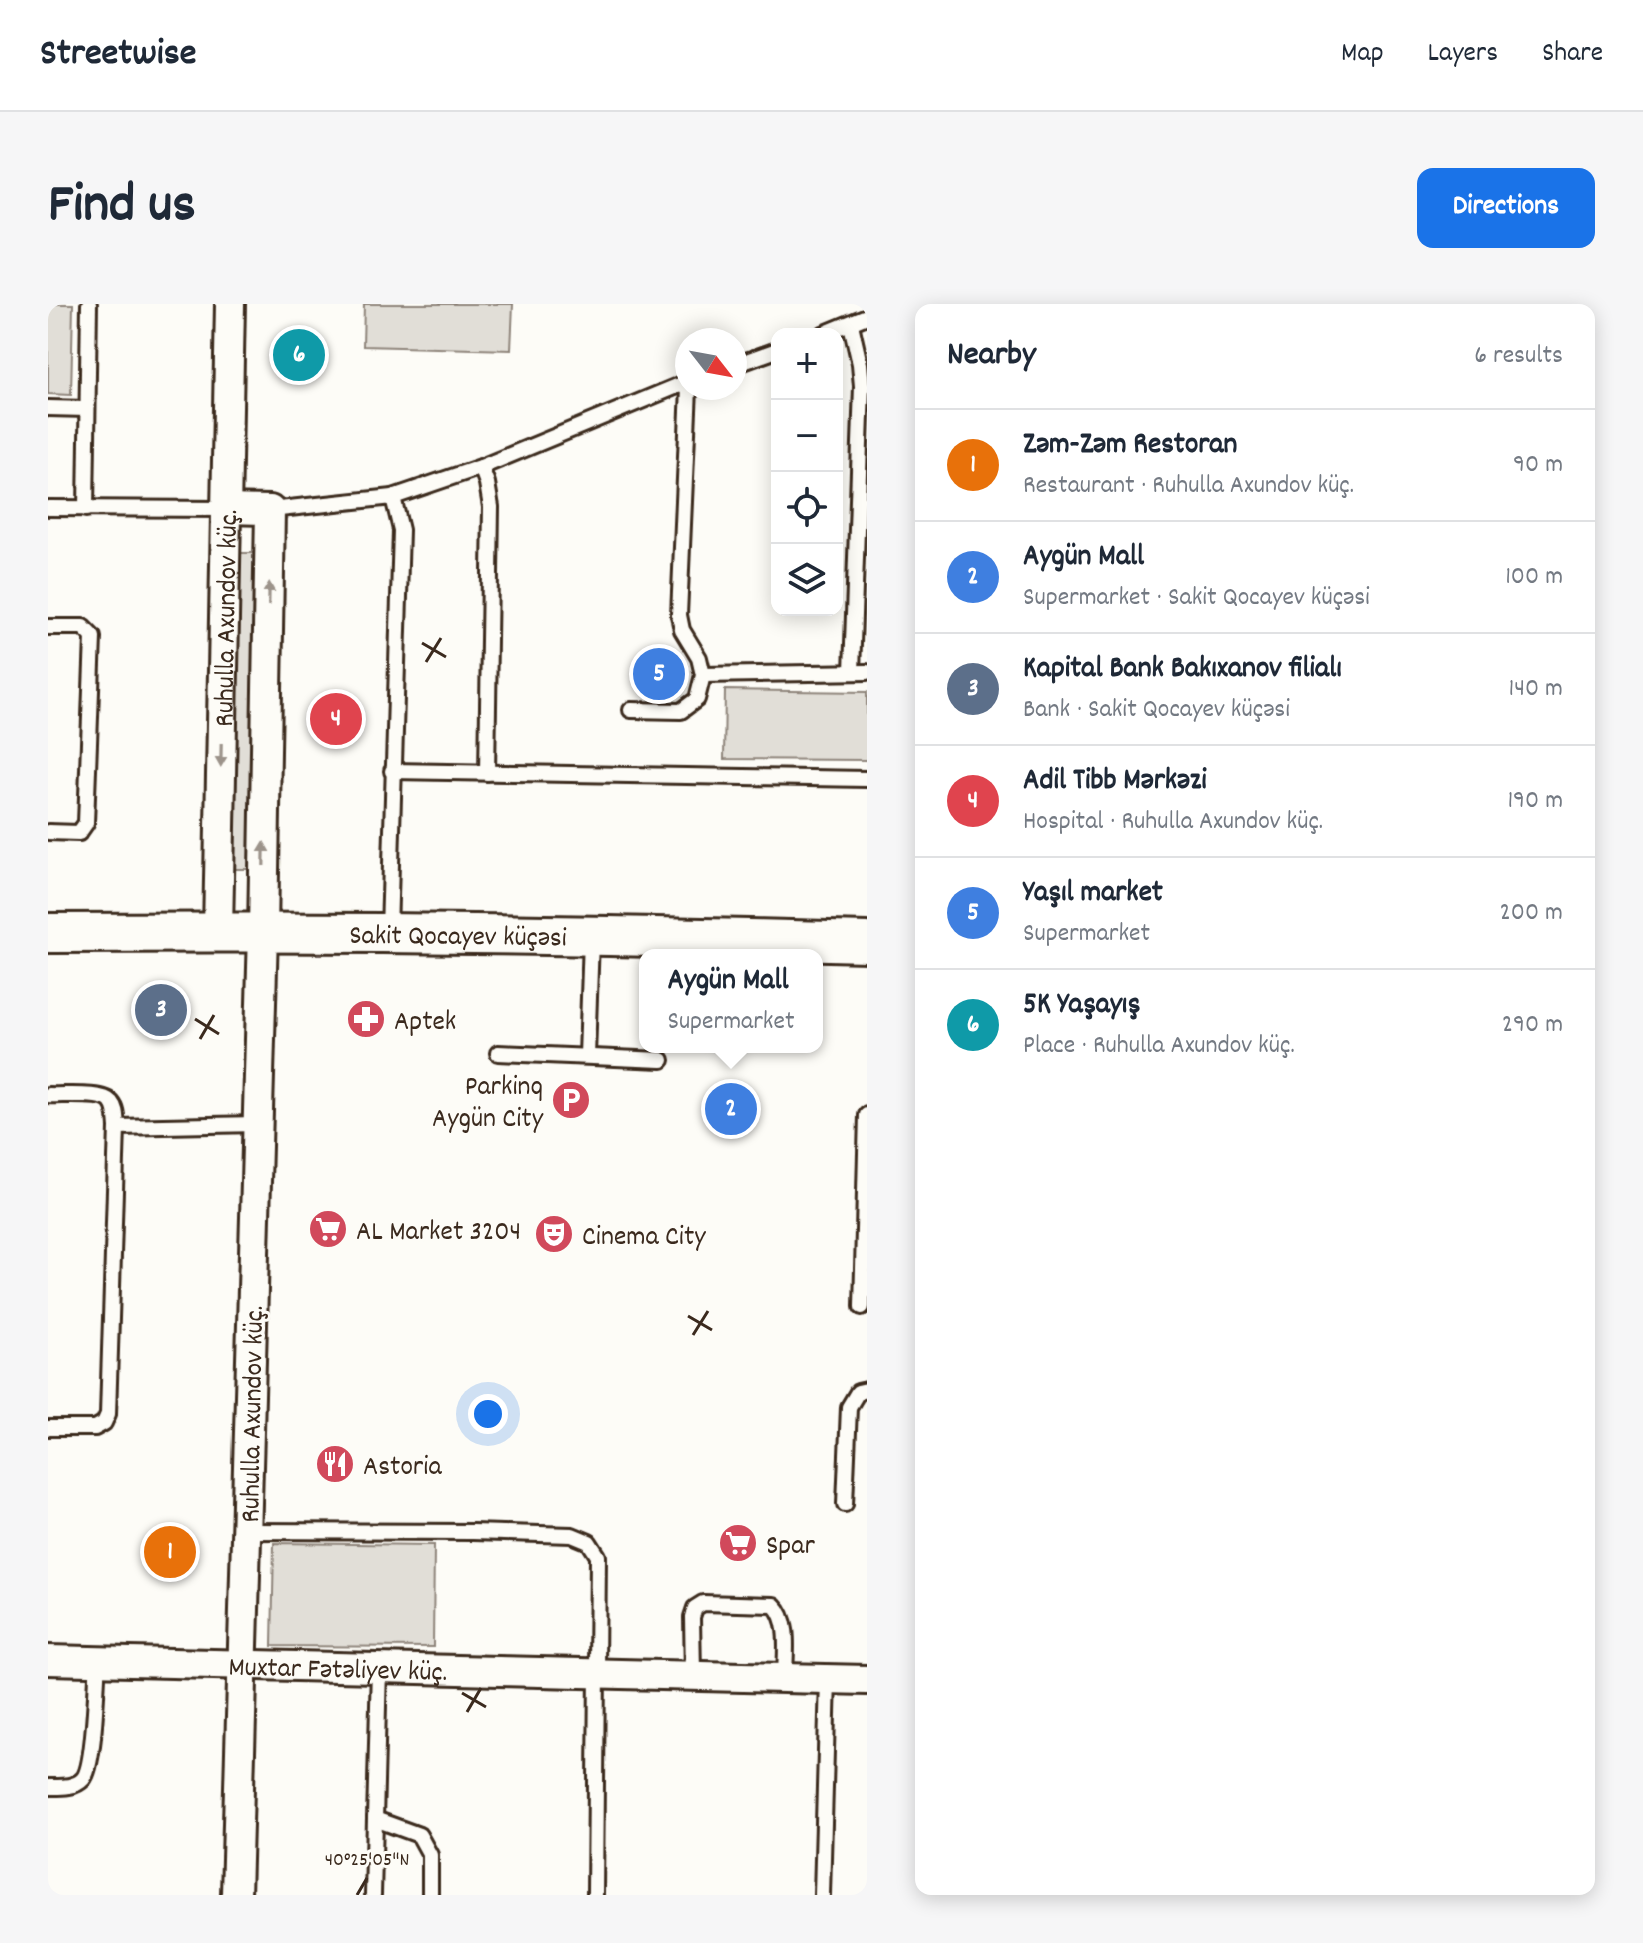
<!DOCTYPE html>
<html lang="en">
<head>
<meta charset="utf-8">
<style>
	body { margin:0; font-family:Dekko,sans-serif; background:#f6f6f7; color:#1f2937 }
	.controls { position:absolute; right:24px; top:24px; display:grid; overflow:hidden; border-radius:16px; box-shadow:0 4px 20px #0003 }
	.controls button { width:72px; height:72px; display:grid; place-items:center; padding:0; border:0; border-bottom:2px solid #e0e1e3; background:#fff; color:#1f2937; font:40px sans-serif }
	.compass { position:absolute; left:627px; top:24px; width:72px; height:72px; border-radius:50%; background:#fff; box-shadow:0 4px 20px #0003; rotate:121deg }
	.you { position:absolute; left:440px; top:1110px; width:28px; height:28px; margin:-20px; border:6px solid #fff; border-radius:50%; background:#1a73e8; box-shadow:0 0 0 12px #1a73e833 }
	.badge { display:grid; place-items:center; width:52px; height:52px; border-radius:50%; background:#1a73e8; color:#fff; font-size:26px; font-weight:700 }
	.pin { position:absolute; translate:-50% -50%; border:4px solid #fff; box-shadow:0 2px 8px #0006 }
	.popup { position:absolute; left:591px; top:645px; width:184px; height:104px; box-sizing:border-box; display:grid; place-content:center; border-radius:16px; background:#fff; filter:drop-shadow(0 2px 6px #0005); font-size:26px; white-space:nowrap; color:#747a83 }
	.popup b { font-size:30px; color:#1f2937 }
	.popup::after { content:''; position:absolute; left:50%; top:100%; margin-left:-16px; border:16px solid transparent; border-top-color:#fff }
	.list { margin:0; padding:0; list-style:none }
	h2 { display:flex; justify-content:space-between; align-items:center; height:104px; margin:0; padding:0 32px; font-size:34px }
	h2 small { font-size:26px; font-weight:400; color:#747a83 }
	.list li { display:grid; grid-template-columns:52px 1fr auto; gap:24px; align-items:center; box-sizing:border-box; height:112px; padding:0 32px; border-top:2px solid #e0e1e3 }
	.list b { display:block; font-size:30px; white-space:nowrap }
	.list p { margin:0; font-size:26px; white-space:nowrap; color:#747a83 }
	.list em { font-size:26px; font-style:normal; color:#747a83 }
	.icon { flex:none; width:44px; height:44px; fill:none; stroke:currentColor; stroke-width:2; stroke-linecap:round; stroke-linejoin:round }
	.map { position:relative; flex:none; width:819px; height:1591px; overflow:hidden; border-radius:16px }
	header { display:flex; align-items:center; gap:48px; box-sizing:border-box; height:112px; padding:0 40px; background:#fff; border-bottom:2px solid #e0e1e3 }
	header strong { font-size:38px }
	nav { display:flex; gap:44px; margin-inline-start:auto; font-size:28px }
	.intro { display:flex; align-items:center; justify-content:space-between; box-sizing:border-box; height:192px; padding:0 48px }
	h1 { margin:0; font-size:56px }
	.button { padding:20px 36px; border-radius:16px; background:#1a73e8; color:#fff; font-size:28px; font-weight:700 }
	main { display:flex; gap:48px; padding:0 48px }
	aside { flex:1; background:#fff; border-radius:16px; box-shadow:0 4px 20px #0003 }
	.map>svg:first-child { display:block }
	.green { fill:#e1ded7; stroke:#8e847a; stroke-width:2 }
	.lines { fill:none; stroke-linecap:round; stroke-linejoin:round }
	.lane-casing { stroke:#3b2a1e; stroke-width:20 }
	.street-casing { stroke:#3b2a1e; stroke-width:34 }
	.secondary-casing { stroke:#3b2a1e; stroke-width:44 }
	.lane { stroke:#fdfcf7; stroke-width:14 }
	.street { stroke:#fdfcf7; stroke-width:28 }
	.secondary { stroke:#fdfcf7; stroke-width:38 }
	.oneway { fill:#9c938a }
	.ticks { fill:none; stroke:#3b2a1e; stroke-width:3 }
	.labels { text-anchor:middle; stroke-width:6; stroke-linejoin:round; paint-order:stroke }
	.street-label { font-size:28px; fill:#3b2a1e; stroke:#fdfcf7 }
	.poi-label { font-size:28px; fill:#3b2a1e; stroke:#fdfcf7; text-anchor:start }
	.ticks-label { font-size:20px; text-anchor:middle; fill:#3b2a1e; stroke:#fdfcf7; stroke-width:6; stroke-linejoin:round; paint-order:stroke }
</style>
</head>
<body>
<header>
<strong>Streetwise</strong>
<nav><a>Map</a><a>Layers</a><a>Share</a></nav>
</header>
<div class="intro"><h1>Find us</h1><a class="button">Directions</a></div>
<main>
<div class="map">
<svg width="819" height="1591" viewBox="0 0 819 1591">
	<rect width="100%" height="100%" fill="#fdfcf7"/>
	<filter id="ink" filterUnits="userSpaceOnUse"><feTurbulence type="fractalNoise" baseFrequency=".0125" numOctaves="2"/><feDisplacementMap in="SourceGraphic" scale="16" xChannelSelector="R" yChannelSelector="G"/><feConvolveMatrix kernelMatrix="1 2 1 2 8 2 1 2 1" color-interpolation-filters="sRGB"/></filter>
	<g filter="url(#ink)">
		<g class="green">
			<polygon points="0,0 25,0 23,91 0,90"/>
			<polygon points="316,0 465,0 463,46 315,42"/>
			<polygon points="190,249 207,249 202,565 186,565"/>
			<polygon points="677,386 819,388 819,456 676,455"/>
			<polygon points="226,1239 386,1241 385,1343 224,1342"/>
		</g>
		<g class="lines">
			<defs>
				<g id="lane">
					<polyline points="803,20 812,60 814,82 804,368"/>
					<polyline points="775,30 819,12"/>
					<polyline points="687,61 729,46"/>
					<polyline points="0,104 39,105"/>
					<polyline points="433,163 439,179 443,203 439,469"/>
					<polyline points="0,204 177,205"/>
					<polyline points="38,205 41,0"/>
					<polyline points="222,206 345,193 433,163 639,78"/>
					<polyline points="0,323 35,323 45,333 38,519 31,529 0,528"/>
					<polyline points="655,371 819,368"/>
					<polyline points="583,406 633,407 649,395 655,371 651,354 634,326 631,311 641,84"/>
					<polyline points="344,467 819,475"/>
					<polyline points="341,627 353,226 345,193"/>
					<polyline points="450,749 614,756"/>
					<polyline points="539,752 543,635"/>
					<path d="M0 791C14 792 55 788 63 798 69 805 68 815 69 823L60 1110 56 1119 47 1124H0"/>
					<polyline points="69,823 209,820"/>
					<polyline points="814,1003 819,811"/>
					<polyline points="797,1200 801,1103 810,1088 819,1086"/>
					<polyline points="199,1227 425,1228 524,1231 541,1238 550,1252 547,1591"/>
					<path d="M645 1371 644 1313 647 1304 655 1299 726 1301C743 1317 737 1351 737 1374"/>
					<path d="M0 1483C12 1483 27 1484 35 1475 47 1462 48 1378 50 1357"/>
					<polyline points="327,1515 371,1531 382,1551 382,1591"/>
					<polyline points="325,1591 331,1364"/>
					<polyline points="774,1591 780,1375"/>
				</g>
				<g id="street">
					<polyline points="177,205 222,206 215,628 188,1591"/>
					<path id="s1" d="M170 628 182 0"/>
					<path id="s2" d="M0 1356 819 1376"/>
				</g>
				<g id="secondary">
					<path id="s3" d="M0 629C273 627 546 630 819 638"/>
				</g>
			</defs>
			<use href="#lane" class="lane-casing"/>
			<use href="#street" class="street-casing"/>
			<use href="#secondary" class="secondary-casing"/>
			<use href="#lane" class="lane"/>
			<use href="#street" class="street"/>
			<use href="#secondary" class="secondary"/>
		</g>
		<defs><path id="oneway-solid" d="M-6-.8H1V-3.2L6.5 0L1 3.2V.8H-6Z" transform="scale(2)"/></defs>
		<g class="oneway">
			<use href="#oneway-solid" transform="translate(221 290) rotate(-89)"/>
			<use href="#oneway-solid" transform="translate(173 451) rotate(91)"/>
			<use href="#oneway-solid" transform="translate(216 550) rotate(-89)"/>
		</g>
	</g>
	<path class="ticks" d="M374 339 398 353M378 358 393 334M147 715 171 730M152 735 166 711M640 1012 664 1026M645 1031 660 1007M414 1389 438 1403M419 1408 433 1384M309 1591 319 1574"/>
	<defs>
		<symbol id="pharmacy-disc" viewBox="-11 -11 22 22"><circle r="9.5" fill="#d1495b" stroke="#fdfcf7"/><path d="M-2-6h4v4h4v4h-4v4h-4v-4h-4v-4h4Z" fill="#fff"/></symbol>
		<symbol id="parking-disc" viewBox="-11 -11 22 22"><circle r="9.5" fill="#d1495b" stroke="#fdfcf7"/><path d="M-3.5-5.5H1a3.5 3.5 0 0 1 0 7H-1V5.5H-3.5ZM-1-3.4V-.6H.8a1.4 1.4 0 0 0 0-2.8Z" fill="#fff"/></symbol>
		<symbol id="supermarket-disc" viewBox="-11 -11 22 22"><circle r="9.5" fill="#d1495b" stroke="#fdfcf7"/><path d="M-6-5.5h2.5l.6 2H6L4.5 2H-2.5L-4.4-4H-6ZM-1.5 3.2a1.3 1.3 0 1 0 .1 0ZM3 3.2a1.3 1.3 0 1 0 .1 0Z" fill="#fff"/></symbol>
		<symbol id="theatre-disc" viewBox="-11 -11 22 22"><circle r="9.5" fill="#d1495b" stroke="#fdfcf7"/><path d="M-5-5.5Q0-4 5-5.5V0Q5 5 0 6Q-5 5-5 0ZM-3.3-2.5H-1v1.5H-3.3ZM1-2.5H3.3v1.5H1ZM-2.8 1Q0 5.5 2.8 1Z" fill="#fff"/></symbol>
		<symbol id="restaurant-disc" viewBox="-11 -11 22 22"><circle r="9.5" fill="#d1495b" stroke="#fdfcf7"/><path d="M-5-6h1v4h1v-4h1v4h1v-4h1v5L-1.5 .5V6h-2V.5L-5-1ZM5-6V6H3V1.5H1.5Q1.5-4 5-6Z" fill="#fff"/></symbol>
	</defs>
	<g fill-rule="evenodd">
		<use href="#pharmacy-disc" x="296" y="693" width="44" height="44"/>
		<use href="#parking-disc" x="501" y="774" width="44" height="44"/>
		<use href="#supermarket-disc" x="258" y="903" width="44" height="44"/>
		<use href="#theatre-disc" x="484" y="908" width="44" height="44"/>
		<use href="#restaurant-disc" x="265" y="1138" width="44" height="44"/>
		<use href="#supermarket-disc" x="668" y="1217" width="44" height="44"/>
	</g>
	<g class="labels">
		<g class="street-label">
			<text dy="10" stroke="none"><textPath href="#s1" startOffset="314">Ruhulla Axundov küç.</textPath></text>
			<text dy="10" stroke="none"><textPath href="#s3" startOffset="410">Sakit Qocayev küçəsi</textPath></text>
			<text transform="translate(202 1110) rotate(-89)" y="10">Ruhulla Axundov küç.</text>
			<text dy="10" stroke="none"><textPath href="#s2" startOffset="290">Muxtar Fətəliyev küç.</textPath></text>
		</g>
		<g class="poi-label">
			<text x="346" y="725">Aptek</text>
			<text x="495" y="790" text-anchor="end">Parkinq<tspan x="495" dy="32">Aygün City</tspan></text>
			<text x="308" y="935">AL Market 3204</text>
			<text x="534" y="940">Cinema City</text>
			<text x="315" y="1170">Astoria</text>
			<text x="718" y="1249">Spar</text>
		</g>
	</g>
	<g class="ticks-label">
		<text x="319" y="1561">40°25'05"N</text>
	</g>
</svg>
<div class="controls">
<button>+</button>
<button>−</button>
<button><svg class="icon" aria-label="locate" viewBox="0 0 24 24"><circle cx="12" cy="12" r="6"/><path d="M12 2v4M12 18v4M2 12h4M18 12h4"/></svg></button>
<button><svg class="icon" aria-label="layers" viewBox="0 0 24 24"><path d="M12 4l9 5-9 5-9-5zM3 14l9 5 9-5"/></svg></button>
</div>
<svg class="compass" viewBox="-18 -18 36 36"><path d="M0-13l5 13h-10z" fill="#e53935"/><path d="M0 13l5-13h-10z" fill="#747a83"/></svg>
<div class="you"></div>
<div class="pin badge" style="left:122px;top:1248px;background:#e8710a">1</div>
<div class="pin badge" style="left:683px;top:805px;background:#3f7fe0">2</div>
<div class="popup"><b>Aygün Mall</b>Supermarket</div>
<div class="pin badge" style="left:113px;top:706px;background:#5c6f8a">3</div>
<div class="pin badge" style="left:288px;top:415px;background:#e0444e">4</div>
<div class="pin badge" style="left:611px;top:370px;background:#3f7fe0">5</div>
<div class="pin badge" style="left:251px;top:51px;background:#0f9aa8">6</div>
</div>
<aside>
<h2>Nearby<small>6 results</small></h2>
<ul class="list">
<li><span class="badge" style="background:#e8710a">1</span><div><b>Zəm-Zəm Restoran</b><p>Restaurant · Ruhulla Axundov küç.</p></div><em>90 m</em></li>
<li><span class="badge" style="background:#3f7fe0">2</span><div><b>Aygün Mall</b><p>Supermarket · Sakit Qocayev küçəsi</p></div><em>100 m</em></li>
<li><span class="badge" style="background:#5c6f8a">3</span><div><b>Kapital Bank Bakıxanov filialı</b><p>Bank · Sakit Qocayev küçəsi</p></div><em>140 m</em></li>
<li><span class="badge" style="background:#e0444e">4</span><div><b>Adil Tibb Mərkəzi</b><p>Hospital · Ruhulla Axundov küç.</p></div><em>190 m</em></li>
<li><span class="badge" style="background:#3f7fe0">5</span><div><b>Yaşıl market</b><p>Supermarket</p></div><em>200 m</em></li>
<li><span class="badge" style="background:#0f9aa8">6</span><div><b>5K Yaşayış</b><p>Place · Ruhulla Axundov küç.</p></div><em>290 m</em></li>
</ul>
</aside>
</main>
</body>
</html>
